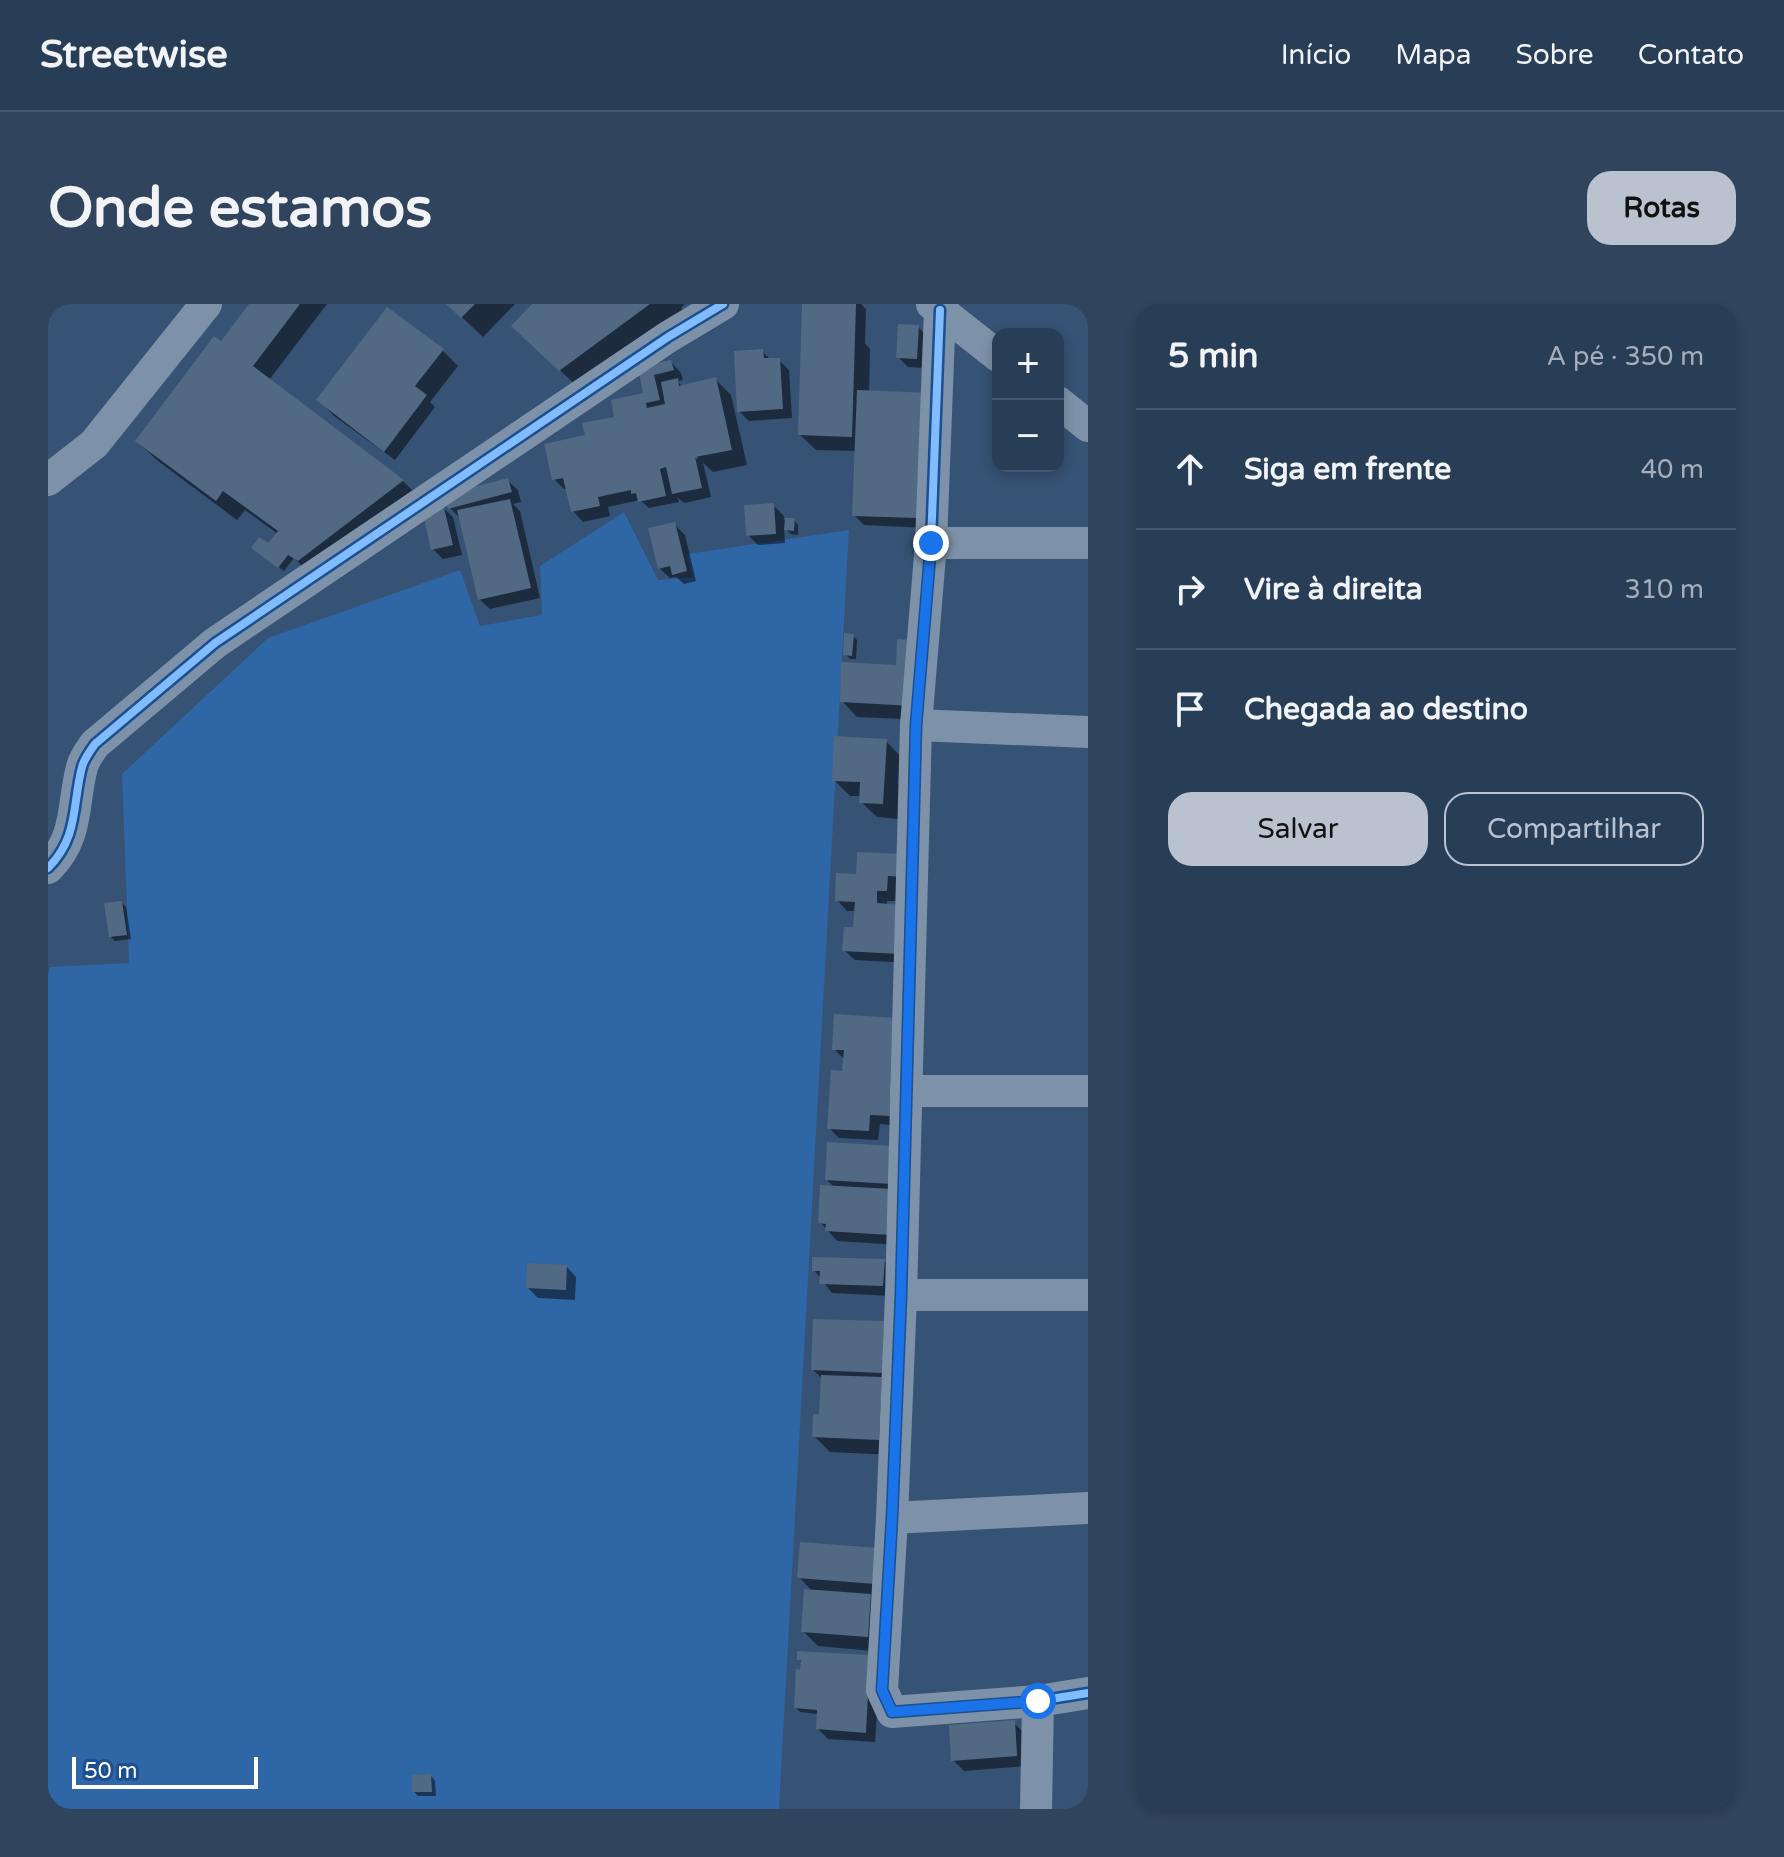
<!DOCTYPE html>
<html lang="pt">
<head>
<meta charset="utf-8">
<style>
	body { margin:0; font-family:"Varela Round",sans-serif; background:#30455d; color:#f1f3f6 }
	.controls { position:absolute; right:24px; top:24px; display:grid; overflow:hidden; border-radius:16px; box-shadow:0 4px 12px #0003 }
	.controls button { width:72px; height:72px; display:grid; place-items:center; padding:0; border:0; border-bottom:2px solid #44576d; background:#283e57; color:#f1f3f6; font:40px sans-serif }
	.scale { position:absolute; left:24px; bottom:20px; width:186px; box-sizing:border-box; padding-left:8px; border:4px solid #fff; border-top:0; font-size:22px; line-height:28px; white-space:nowrap; color:#fff; -webkit-text-stroke:6px #1b4f8f; paint-order:stroke }
	.stop { position:absolute; width:24px; height:24px; margin:-18px; border:6px solid #1a73e8; border-radius:50%; background:#fff }
	.stop.end { background:#1a73e8; border-color:#fff; box-shadow:0 2px 8px #0008 }
	.list { margin:0; padding:0; list-style:none }
	h2 { display:flex; justify-content:space-between; align-items:center; height:104px; margin:0; padding:0 32px; font-size:34px }
	h2 small { font-size:26px; font-weight:400; color:#a5aeba }
	.list li { display:grid; grid-template-columns:52px 1fr auto; gap:24px; align-items:center; box-sizing:border-box; height:120px; padding:0 32px; border-top:2px solid #44576d }
	.list b { display:block; font-size:30px; white-space:nowrap }
	.list em { font-size:26px; font-style:normal; color:#a5aeba }
	.actions { display:flex; gap:16px; padding:24px 32px }
	.actions a { flex:1; padding:18px 0; border:2px solid #b9c2ce; border-radius:24px; text-align:center; font-size:28px; color:#b9c2ce }
	.actions .main { background:#b9c2ce; color:#111 }
	.icon { flex:none; width:44px; height:44px; fill:none; stroke:currentColor; stroke-width:2; stroke-linecap:round; stroke-linejoin:round }
	.map { position:relative; flex:none; width:1040px; height:1505px; overflow:hidden; border-radius:24px }
	header { display:flex; align-items:center; gap:48px; box-sizing:border-box; height:112px; padding:0 40px; background:#283e57; border-bottom:2px solid #44576d }
	header strong { font-size:38px }
	nav { display:flex; gap:44px; margin-inline-start:auto; font-size:28px }
	.intro { display:flex; align-items:center; justify-content:space-between; box-sizing:border-box; height:192px; padding:0 48px }
	h1 { margin:0; font-size:56px }
	.button { padding:20px 36px; border-radius:24px; background:#b9c2ce; color:#111; font-size:28px; font-weight:700 }
	main { display:flex; gap:48px; padding:0 48px }
	aside { flex:1; background:#283e57; border-radius:24px; box-shadow:0 4px 12px #0003 }
	.map>svg:first-child { display:block }
	.green { fill:#2f66a5 }
	.shadow { fill:#0007; fill-rule:evenodd }
	.building { fill:#526984 }
	.lines { fill:none; stroke-linecap:round; stroke-linejoin:round }
	.minor { stroke:#7d92a8; stroke-width:32 }
	.cycleway-casing { stroke:#1b4f8f; stroke-width:13 }
	.cycleway { stroke:#80bcff; stroke-width:8 }
	.route { stroke:#1a73e8; stroke-width:10 }
</style>
</head>
<body>
<header>
<strong>Streetwise</strong>
<nav><a>Início</a><a>Mapa</a><a>Sobre</a><a>Contato</a></nav>
</header>
<div class="intro"><h1>Onde estamos</h1><a class="button">Rotas</a></div>
<main>
<div class="map">
<svg width="1040" height="1505" viewBox="0 0 1040 1505">
	<rect width="100%" height="100%" fill="#365274"/>
	<polygon class="green" points="576,208 610,276 645,273 639,250 801,226 731,1505 0,1505 0,671 2,663 81,659 74,470 220,334 412,266 432,322 494,311 492,262"/>
	<g class="shadow">
		<polygon points="204,0 279,0 221,76 355,177 370,192 258,266 246,254 236,267 210,248 221,242 230,230 197,206 189,216 110,157 89,137 173,40"/>
		<polygon points="400,0 467,0 435,33"/>
		<polygon points="487,0 637,0 633,4 638,9 533,86 486,42"/>
		<polygon points="756,0 813,0 818,5 817,39 822,45 821,89 880,224 816,221 806,211 808,147 768,146 752,131"/>
		<polygon points="870,23 880,33 879,64 860,63 850,53"/>
		<polygon points="394,46 410,62 382,98 387,103 347,156 286,112 271,96"/>
		<polygon points="714,47 723,56 731,56 741,66 744,114 701,117 691,107"/>
		<path d="M623 58 633 69 635 76 630 77 634 83 668 76 683 91 699 161 665 168 655 159 663 193 636 199 629 193 631 198 601 204 592 196 560 203 562 212 535 218 525 207 520 185H516L506 175 539 132 599 96 592 65ZM639 108 650 155H646Z"/>
		<polygon points="459,176 470,186 473,198 465,200 472,207 492,294 442,305 431,295 413,215 402,204"/>
		<polygon points="725,201 736,212 736,216 746,216 750,221 750,231 743,230 736,224 737,239 710,241 700,231"/>
		<polygon points="394,203 405,213 414,251 395,255 385,245"/>
		<polygon points="626,220 637,231 648,277 636,280 628,273 622,274 611,264"/>
		<polygon points="805,332 809,336 808,355 802,355 797,350"/>
		<polygon points="795,360 880,416 809,413 794,397"/>
		<polygon points="838,437 853,453 850,515 829,513 813,498 814,492 802,492 786,476"/>
		<polygon points="857,552 848,597 839,597 839,602 862,659 807,656 796,646 807,625 808,607 799,607 789,596 810,573"/>
		<polygon points="74,599 78,603 83,635 67,637 62,632"/>
		<polygon points="788,712 853,822 832,820 830,836 791,834 781,824 796,769 797,756 786,745"/>
		<polygon points="856,854 851,941 789,937 772,918 787,884 779,876"/>
		<polygon points="836,957 846,968 845,992 784,989 766,966"/>
		<polygon points="518,962 528,973 527,996 490,994 480,984"/>
		<polygon points="835,1019 846,1151 782,1148 766,1132 773,1112 775,1075 765,1066"/>
		<polygon points="830,1246 835,1348 770,1342 755,1327 765,1288 751,1273"/>
		<polygon points="751,1355 832,1363 827,1438 780,1435 770,1425 770,1410 752,1408 748,1404 754,1368 755,1359"/>
		<polygon points="966,1419 976,1429 979,1462 916,1467 905,1456"/>
		<polygon points="383,1472 387,1477 388,1492 370,1492 366,1488"/>
	</g>
	<g class="building">
		<polygon points="201,0 252,0 205,62 356,176 250,257 240,251 230,264 203,244 211,233 220,239 230,227 175,187 168,197 87,137 166,32 173,37"/>
		<polygon points="398,0 427,0 413,14"/>
		<polygon points="484,0 602,0 511,67 463,22"/>
		<polygon points="754,0 808,0 804,133 750,131"/>
		<polygon points="339,3 396,45 367,82 379,91 336,148 268,96"/>
		<polygon points="850,20 871,21 869,55 848,54"/>
		<polygon points="715,45 716,54 732,54 735,105 689,108 686,47"/>
		<polygon points="623,56 626,66 606,71 612,96 598,99 599,104 617,100 613,78 630,74 631,82 668,73 684,146 647,153 654,184 624,190 618,163 612,165 618,192 590,198 588,189 583,190 583,186 550,193 552,202 523,208 515,174 504,176 496,140 537,131 534,119 566,113 563,96 595,89 590,63"/>
		<polygon points="809,86 883,89 870,214 804,212"/>
		<polygon points="460,174 464,188 400,205 396,191"/>
		<polygon points="462,195 483,284 430,296 409,206"/>
		<polygon points="726,199 728,230 698,232 696,201"/>
		<polygon points="395,200 405,241 383,246 374,205"/>
		<polygon points="737,214 747,214 746,227 736,226"/>
		<polygon points="627,218 639,267 624,271 622,262 610,265 600,224"/>
		<polygon points="796,329 806,330 804,352 795,351"/>
		<polygon points="849,335 868,336 865,402 792,398 793,358 848,361"/>
		<polygon points="786,432 839,435 835,500 811,499 812,478 784,477"/>
		<polygon points="809,548 857,550 856,573 840,572 839,587 829,587 829,599 855,601 852,650 794,647 796,623 805,623 807,598 787,597 788,569 808,570"/>
		<polygon points="74,597 79,631 61,633 56,599"/>
		<polygon points="786,710 849,714 843,812 822,811 821,827 779,825 783,766 794,767 796,746 784,746"/>
		<polygon points="779,838 846,842 844,880 777,876"/>
		<polygon points="772,881 844,885 842,931 777,927 778,920 770,919"/>
		<polygon points="764,953 837,955 835,982 771,980 772,967 764,967"/>
		<polygon points="479,959 519,961 518,986 478,984"/>
		<polygon points="765,1015 836,1017 835,1069 763,1066"/>
		<polygon points="773,1071 834,1073 831,1136 764,1133 765,1110 771,1110"/>
		<polygon points="752,1238 831,1244 828,1280 749,1274"/>
		<polygon points="756,1285 823,1290 820,1333 753,1328"/>
		<polygon points="749,1347 822,1351 818,1429 768,1425 769,1406 746,1404 748,1365 752,1366 753,1356 749,1356"/>
		<polygon points="967,1416 969,1452 903,1457 901,1421"/>
		<polygon points="383,1470 384,1488 364,1488 363,1471"/>
	</g>
	<g class="lines">
		<g class="minor">
			<polyline points="884,0 950,52"/>
			<polyline points="892,6 883,239 868,421 853,991 844,1214 834,1386 844,1408 990,1397 1040,1389"/>
			<polyline points="1010,98 1040,122"/>
			<polyline points="0,176 46,140 158,0"/>
			<polyline points="883,239 1040,239"/>
			<polyline points="868,421 1040,428"/>
			<path d="M0 564C31 533 24 501 34 463 36 455 42 447 47 440L167 339 620 33 675 0"/>
			<polyline points="858,787 1040,787"/>
			<polyline points="853,991 1040,991"/>
			<polyline points="844,1214 1040,1204"/>
			<polyline points="988,1505 990,1397"/>
		</g>
		<defs>
			<g id="cycleway">
				<polyline points="892,6 883,239 868,421 853,991 844,1214 834,1386 844,1408 990,1397 1040,1389"/>
				<path d="M0 564C31 533 24 501 34 463 36 455 42 447 47 440L167 339 620 33 675 0"/>
			</g>
		</defs>
		<use href="#cycleway" class="cycleway-casing"/>
		<use href="#cycleway" class="cycleway"/>
	</g>
	<g class="lines">
		<polyline class="route" points="883,239 868,421 853,991 844,1214 834,1386 844,1408 990,1397"/>
	</g>
</svg>
<div class="controls">
<button>+</button>
<button>−</button>
</div>
<div class="scale">50 m</div>
<div class="stop" style="left:990px;top:1397px"></div>
<div class="stop end" style="left:883px;top:239px"></div>
</div>
<aside>
<h2>5 min<small>A pé · 350 m</small></h2>
<ul class="list">
<li><svg class="icon" aria-label="ahead" viewBox="0 0 24 24"><path d="M12 20V5M6 11l6-6 6 6"/></svg><div><b>Siga em frente</b></div><em>40 m</em></li>
<li><svg class="icon" aria-label="right" viewBox="0 0 24 24"><path d="M7 20v-9h11M14 6l5 5-5 5"/></svg><div><b>Vire à direita</b></div><em>310 m</em></li>
<li><svg class="icon" aria-label="arrive" viewBox="0 0 24 24"><path d="M6 21V4h12l-3 4 3 4H6"/></svg><div><b>Chegada ao destino</b></div></li>
</ul>
<div class="actions"><a class="main">Salvar</a><a>Compartilhar</a></div>
</aside>
</main>
</body>
</html>
